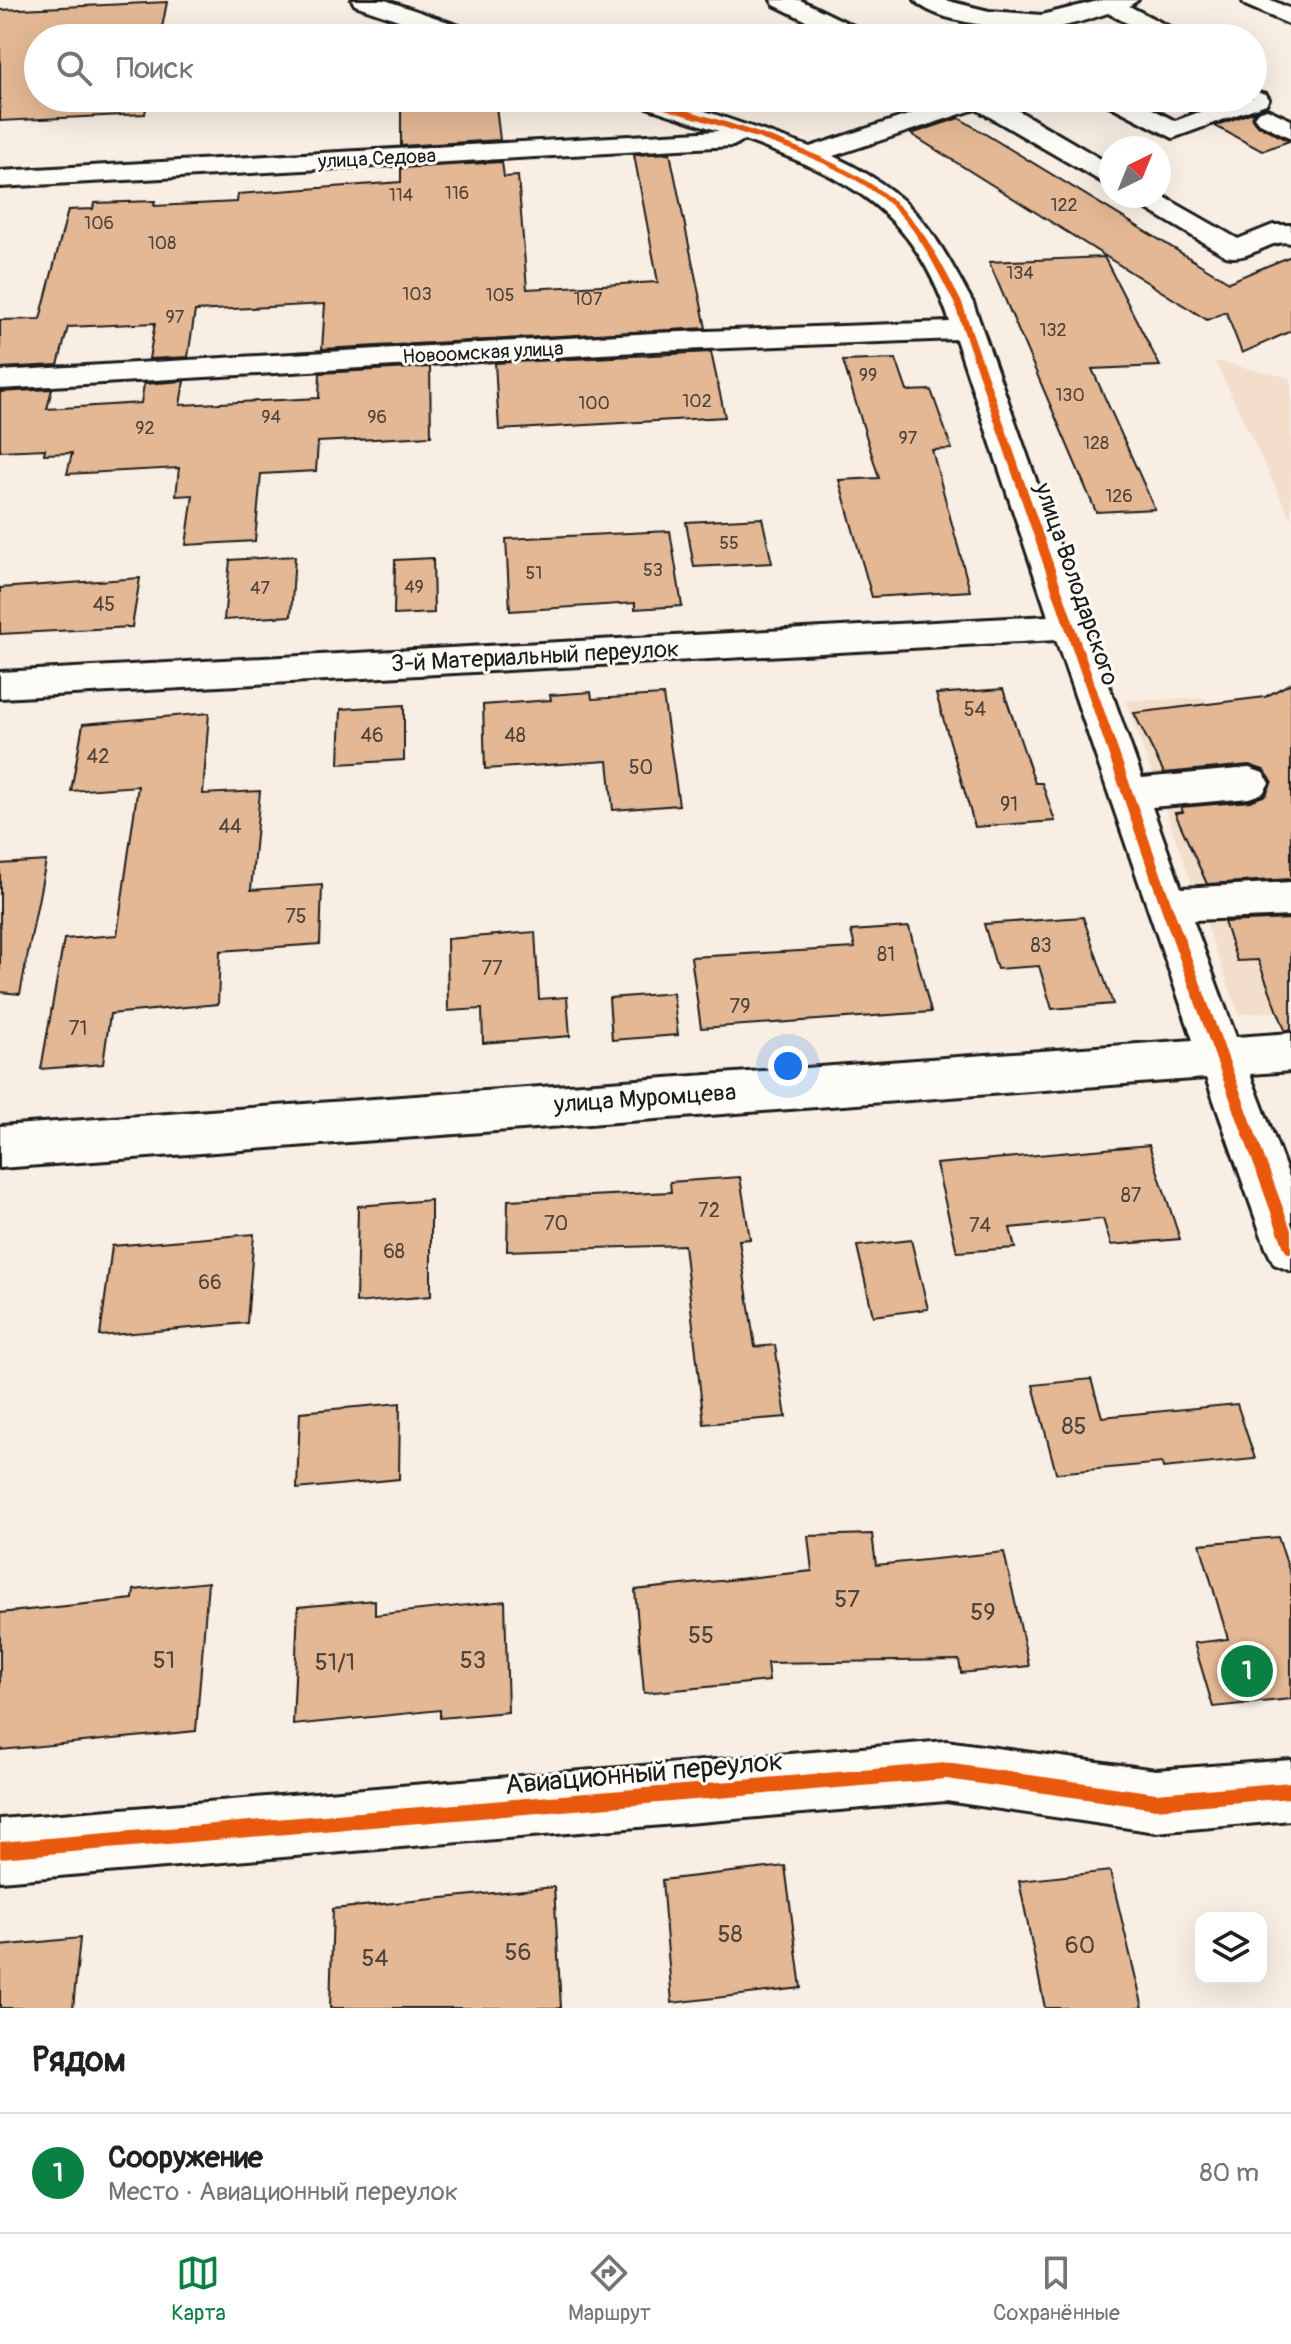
<!DOCTYPE html>
<html lang="ru">
<head>
<meta charset="utf-8">
<style>
	body { margin:0; font-family:Pangolin,sans-serif; background:#f2f2f2; color:#202124 }
	.controls { position:absolute; right:24px; bottom:24px; display:grid; overflow:hidden; border-radius:16px; box-shadow:0 8px 32px #0002 }
	.controls button { width:72px; height:72px; display:grid; place-items:center; padding:0; border:0; border-bottom:2px solid #e0e0e0; background:#fff; color:#202124; font:40px sans-serif }
	.compass { position:absolute; left:1099px; top:136px; width:72px; height:72px; border-radius:50%; background:#fff; box-shadow:0 8px 32px #0002; rotate:43deg }
	.you { position:absolute; left:788px; top:1066px; width:28px; height:28px; margin:-20px; border:6px solid #fff; border-radius:50%; background:#1a73e8; box-shadow:0 0 0 12px #1a73e833 }
	.badge { display:grid; place-items:center; width:52px; height:52px; border-radius:50%; background:#0b8043; color:#fff; font-size:26px; font-weight:700 }
	.pin { position:absolute; translate:-50% -50%; border:4px solid #fff; box-shadow:0 2px 8px #0006 }
	.list { margin:0; padding:0; list-style:none }
	h2 { display:flex; justify-content:space-between; align-items:center; height:104px; margin:0; padding:0 32px; font-size:34px }
	h2 small { font-size:26px; font-weight:400; color:#757577 }
	.list li { display:grid; grid-template-columns:52px 1fr auto; gap:24px; align-items:center; box-sizing:border-box; height:120px; padding:0 32px; border-top:2px solid #e0e0e0 }
	.list b { display:block; font-size:30px; white-space:nowrap }
	.list p { margin:0; font-size:26px; white-space:nowrap; color:#757577 }
	.list em { font-size:26px; font-style:normal; color:#757577 }
	.icon { flex:none; width:44px; height:44px; fill:none; stroke:currentColor; stroke-width:2; stroke-linecap:round; stroke-linejoin:round }
	.map { position:relative; flex:none; width:1291px; height:2008px; overflow:hidden }
	.search { position:absolute; background:#fff; box-shadow:0 8px 32px #0002; left:24px; right:24px; top:24px; height:88px; display:flex; align-items:center; gap:20px; box-sizing:border-box; padding:0 28px; border-radius:44px; color:#757577; font-size:30px }
	.sheet { height:224px; background:#fff }
	nav { display:flex; justify-content:space-around; align-items:center; box-sizing:border-box; height:112px; border-top:2px solid #e0e0e0; background:#fff; font-size:22px; color:#757577 }
	nav a { display:grid; justify-items:center; gap:4px }
	nav .on { color:#0b8043 }
	.map>svg:first-child { display:block }
	.built { fill:#f2decb }
	.building { fill:#e4b894; stroke:#1c1c1c; stroke-width:2 }
	.lines { fill:none; stroke-linecap:round; stroke-linejoin:round }
	.minor-casing { stroke:#1c1c1c; stroke-width:6 }
	.minor { fill:#fdfcf7; fill-rule:evenodd }
	.cycleway-casing { stroke:#fdfcf7; stroke-width:5 }
	.cycleway { fill:#e8590c; fill-rule:evenodd }
	.labels { text-anchor:middle; stroke-width:6; stroke-linejoin:round; paint-order:stroke }
	.far-number-label { font-size:18px; fill:#4e433a }
	.far-street-label { font-size:20px; fill:#1c1c1c; stroke:#fdfcf7 }
	.number-label { font-size:20px; fill:#4e433a }
	.street-label { font-size:24px; fill:#1c1c1c; stroke:#fdfcf7 }
	.near-number-label { font-size:24px; fill:#4e433a }
	.near-street-label { font-size:28px; fill:#1c1c1c; stroke:#fdfcf7 }
</style>
</head>
<body>
<div class="map">
<svg width="1291" height="2008" viewBox="0 0 1291 2008">
	<rect width="100%" height="100%" fill="#f8eee3"/>
	<filter id="ink" filterUnits="userSpaceOnUse"><feTurbulence type="fractalNoise" baseFrequency=".0125" numOctaves="2"/><feDisplacementMap in="SourceGraphic" scale="16" xChannelSelector="R" yChannelSelector="G"/><feConvolveMatrix kernelMatrix="1 2 1 2 8 2 1 2 1" color-interpolation-filters="sRGB"/></filter>
	<g filter="url(#ink)">
		<g class="built">
			<polygon points="1215,361 1291,378 1291,519"/>
			<polygon points="1206,698 1247,799 1291,797 1291,1011 1239,1014 1126,701"/>
		</g>
		<g class="building">
			<polygon points="167,2 160,38 38,38 38,98 148,98 145,114 0,121 0,10"/>
			<polygon points="495,98 500,140 401,146 401,99"/>
			<polygon points="1163,98 1228,98 1190,112"/>
			<polygon points="1255,111 1251,117 1256,124 1289,141 1262,151 1215,126"/>
			<polygon points="959,118 1229,282 1291,256 1291,331 1242,353 1226,312 1207,320 911,134"/>
			<polygon points="670,153 706,328 322,349 325,304 195,311 188,357 149,359 155,323 68,327 58,365 0,368 0,320 40,319 68,210 93,209 94,203 155,201 154,206 237,202 238,194 401,182 401,168 502,162 504,177 518,176 527,289 658,282 634,155"/>
			<polygon points="1104,257 1160,366 1092,369 1155,509 1096,512 989,262"/>
			<polygon points="711,352 725,417 499,430 495,363"/>
			<polygon points="896,359 907,391 931,390 952,449 932,450 970,591 872,597 839,480 879,478 843,361"/>
			<polygon points="430,367 431,436 318,442 316,471 261,474 255,541 186,545 193,495 176,496 179,468 67,474 72,453 44,454 45,449 0,451 0,392 52,389 47,409 141,403 144,384 184,381 180,405 319,398 320,373"/>
			<polygon points="762,518 772,563 694,567 686,522"/>
			<polygon points="670,531 682,606 635,609 635,603 510,611 506,539"/>
			<polygon points="295,556 291,616 224,620 230,560"/>
			<polygon points="433,558 434,613 394,615 395,560"/>
			<polygon points="140,578 132,627 0,634 0,588"/>
			<polygon points="1291,683 1291,879 1207,884 1175,813 1183,812 1181,807 1250,801 1266,795 1272,781 1264,770 1249,765 1164,773 1134,713 1265,697"/>
			<polygon points="1003,689 1035,783 1042,783 1055,821 975,827 936,694"/>
			<polygon points="591,692 592,699 663,695 679,805 613,810 608,761 485,769 483,705 551,700 550,695"/>
			<polygon points="404,705 404,760 339,764 341,709"/>
			<polygon points="209,713 203,794 260,791 251,890 322,885 320,944 220,951 218,1004 110,1014 103,1064 41,1069 64,939 117,935 138,786 71,791 83,724"/>
			<polygon points="46,861 20,994 0,992 0,864"/>
			<polygon points="1083,917 1113,1004 1052,1009 1039,966 997,969 984,924"/>
			<polygon points="1291,919 1291,1030 1285,1030 1258,960 1237,961 1224,922"/>
			<polygon points="909,927 931,1012 701,1028 691,957 855,948 851,931"/>
			<polygon points="535,932 539,999 567,997 570,1036 483,1043 482,1009 448,1011 447,939"/>
			<polygon points="673,993 678,1035 612,1040 609,998"/>
			<polygon points="1149,1145 1180,1239 1111,1245 1103,1219 1010,1228 1015,1248 957,1252 936,1164"/>
			<polygon points="740,1177 750,1239 739,1240 755,1347 775,1345 786,1417 704,1424 684,1245 507,1251 508,1200 671,1192 670,1182"/>
			<polygon points="431,1200 431,1296 356,1303 358,1206"/>
			<polygon points="254,1234 247,1323 100,1336 112,1246"/>
			<polygon points="911,1240 928,1309 873,1316 857,1246"/>
			<polygon points="1091,1379 1102,1417 1237,1404 1255,1459 1163,1468 1162,1463 1056,1473 1033,1385"/>
			<polygon points="400,1403 399,1479 297,1489 300,1412"/>
			<polygon points="872,1534 876,1565 1004,1552 1029,1666 961,1673 959,1660 767,1663 769,1681 644,1693 635,1590 812,1571 808,1536"/>
			<polygon points="1278,1537 1291,1576 1291,1699 1213,1707 1194,1643 1228,1639 1200,1544"/>
			<polygon points="208,1582 196,1731 0,1750 0,1613 133,1599 134,1590"/>
			<polygon points="375,1600 375,1615 505,1601 508,1712 440,1718 440,1710 293,1725 298,1607"/>
			<polygon points="785,1866 801,1988 672,2003 662,1880"/>
			<polygon points="1110,1871 1143,2008 1045,2008 1019,1881"/>
			<polygon points="554,1887 561,2008 330,2008 333,1909"/>
			<polygon points="80,1938 73,2008 0,2008 0,1946"/>
		</g>
		<g class="lines">
			<defs>
				<g id="minor">
					<polygon points="352,0 385,0 480,33 484,38 450,38 355,5"/>
					<polygon points="771,0 800,0 868,33 872,38 842,38 774,5"/>
					<path d="M915 0H944L989 11 1042 15 1102 0H1138L1129 6 1181 33 1185 38H1155L1108 13C1090 19 1072 25 1053 28 1024 32 933 24 915 0Z"/>
					<polygon points="1242,0 1271,0 1291,9 1291,25 1245,5"/>
					<polygon points="1210,30 1218,32 1222,37 1195,38 1199,33"/>
					<polygon points="1257,92 1266,94 1269,99 1266,104 1173,138 1105,103 1102,98 1132,98 1175,121 1237,98 1253,98 1253,93"/>
					<path d="M631 98H667L810 147 960 98H997L1111 165V184L1102 182 976 109 833 156C914 195 931 226 973 303L1142 778 1249 768 1263 773 1269 783 1263 793 1249 798 1152 807 1181 888 1291 882V916L1193 920 1236 1037 1291 1033V1071L1250 1074 1291 1182V1271L1274 1264 1266 1248 1206 1078 0 1168V1126L1193 1040 1056 640 0 698V672L1048 616 956 339 654 351 0 389V371L654 333 950 322C912 209 850 178 744 140L733 146 0 187V171L719 131 634 103Z"/>
					<polygon points="1267,109 1291,120 1291,138 1258,122 1254,117 1258,112"/>
					<path d="M1159 194 1238 239 1273 225H1291V243C1269 238 1250 262 1226 256L1135 202 1131 196H1159Z"/>
					<polygon points="946,1741 1156,1770 1291,1760 1291,1820 1156,1832 946,1801 0,1881 0,1819"/>
				</g>
			</defs>
			<use href="#minor" class="minor-casing"/>
			<use href="#minor" class="minor"/>
			<defs>
				<g id="cycleway">
					<path d="M640 98H650C726 124 854 154 908 215 931 240 946 273 962 303L1172 905 1291 1230V1254L1286 1252 1284 1248 1160 905 954 303C939 274 925 244 904 219 863 171 785 147 726 128 698 118 665 112 640 98Z"/>
					<polygon points="946,1763 1156,1793 1291,1782 1291,1798 1156,1809 946,1779 0,1858 0,1842"/>
				</g>
			</defs>
			<use href="#cycleway" class="cycleway-casing"/>
			<use href="#cycleway" class="cycleway"/>
		</g>
	</g>
	<g class="labels">
		<g class="far-number-label">
			<text x="457" y="199">116</text>
			<text x="401" y="201">114</text>
			<text x="1064" y="211">122</text>
			<text x="99" y="229">106</text>
			<text x="162" y="249">108</text>
			<text x="1020" y="279">134</text>
			<text x="417" y="300">103</text>
			<text x="500" y="301">105</text>
			<text x="588" y="305">107</text>
			<text x="175" y="323">97</text>
			<text x="1053" y="336">132</text>
			<text x="868" y="381">99</text>
			<text x="1070" y="401">130</text>
			<text x="697" y="407">102</text>
			<text x="594" y="409">100</text>
			<text x="271" y="423">94</text>
			<text x="377" y="423">96</text>
			<text x="145" y="434">92</text>
			<text x="908" y="444">97</text>
			<text x="1096" y="449">128</text>
			<text x="1119" y="502">126</text>
			<text x="729" y="549">55</text>
			<text x="653" y="576">53</text>
			<text x="534" y="579">51</text>
			<text x="414" y="593">49</text>
			<text x="260" y="594">47</text>
		</g>
		<g class="far-street-label">
			<text transform="translate(377 158) rotate(-3)" y="7">улица Седова</text>
			<text transform="translate(483 352) rotate(-3)" y="7">Новоомская улица</text>
		</g>
		<g class="number-label">
			<text x="104" y="611">45</text>
			<text x="975" y="716">54</text>
			<text x="372" y="742">46</text>
			<text x="515" y="742">48</text>
			<text x="98" y="763">42</text>
			<text x="641" y="774">50</text>
			<text x="1009" y="811">91</text>
			<text x="230" y="833">44</text>
			<text x="296" y="923">75</text>
			<text x="1041" y="952">83</text>
			<text x="886" y="961">81</text>
			<text x="492" y="975">77</text>
			<text x="740" y="1013">79</text>
			<text x="78" y="1035">71</text>
			<text x="1131" y="1202">87</text>
			<text x="709" y="1217">72</text>
			<text x="556" y="1230">70</text>
			<text x="980" y="1232">74</text>
			<text x="394" y="1258">68</text>
			<text x="210" y="1289">66</text>
		</g>
		<g class="street-label">
			<text transform="translate(1077 584) rotate(71)" y="8">улица Володарского</text>
			<text transform="translate(535 656) rotate(-3)" y="8">3-й Материальный переулок</text>
			<text transform="translate(645 1098) rotate(-4)" y="8">улица Муромцева</text>
		</g>
		<g class="near-number-label">
			<text x="1074" y="1434">85</text>
			<text x="847" y="1607">57</text>
			<text x="983" y="1620">59</text>
			<text x="701" y="1643">55</text>
			<text x="164" y="1668">51</text>
			<text x="473" y="1668">53</text>
			<text x="335" y="1670">51/1</text>
			<text x="730" y="1942">58</text>
			<text x="1080" y="1953">60</text>
			<text x="518" y="1960">56</text>
			<text x="375" y="1966">54</text>
		</g>
		<g class="near-street-label">
			<text transform="translate(644 1772) rotate(-5)" y="10">Авиационный переулок</text>
		</g>
	</g>
</svg>
<div class="controls">
<button><svg class="icon" aria-label="layers" viewBox="0 0 24 24"><path d="M12 4l9 5-9 5-9-5zM3 14l9 5 9-5"/></svg></button>
</div>
<svg class="compass" viewBox="-18 -18 36 36"><path d="M0-13l5 13h-10z" fill="#e53935"/><path d="M0 13l5-13h-10z" fill="#757577"/></svg>
<div class="you"></div>
<div class="pin badge" style="left:1247px;top:1671px">1</div>
<div class="search"><svg class="icon" aria-label="search" viewBox="0 0 24 24"><circle cx="10" cy="10" r="6"/><path d="M15 15l6 6"/></svg>Поиск</div>
</div>
<section class="sheet">
<h2>Рядом<small></small></h2>
<ul class="list">
<li><span class="badge">1</span><div><b>Сооружение</b><p>Место · Авиационный переулок</p></div><em>80 m</em></li>
</ul>
</section>
<nav>
<a class="on"><svg class="icon" aria-label="map" viewBox="0 0 24 24"><path d="M3 6l6-2 6 2 6-2v14l-6 2-6-2-6 2zM9 4v14M15 6v14"/></svg>Карта</a>
<a><svg class="icon" aria-label="directions" viewBox="0 0 24 24"><path d="M12 3l9 9-9 9-9-9zM9 14v-3h6M13 9l2 2-2 2"/></svg>Маршрут</a>
<a><svg class="icon" aria-label="saved" viewBox="0 0 24 24"><path d="M7 4h10v16l-5-4-5 4z"/></svg>Сохранённые</a>
</nav>
</body>
</html>
